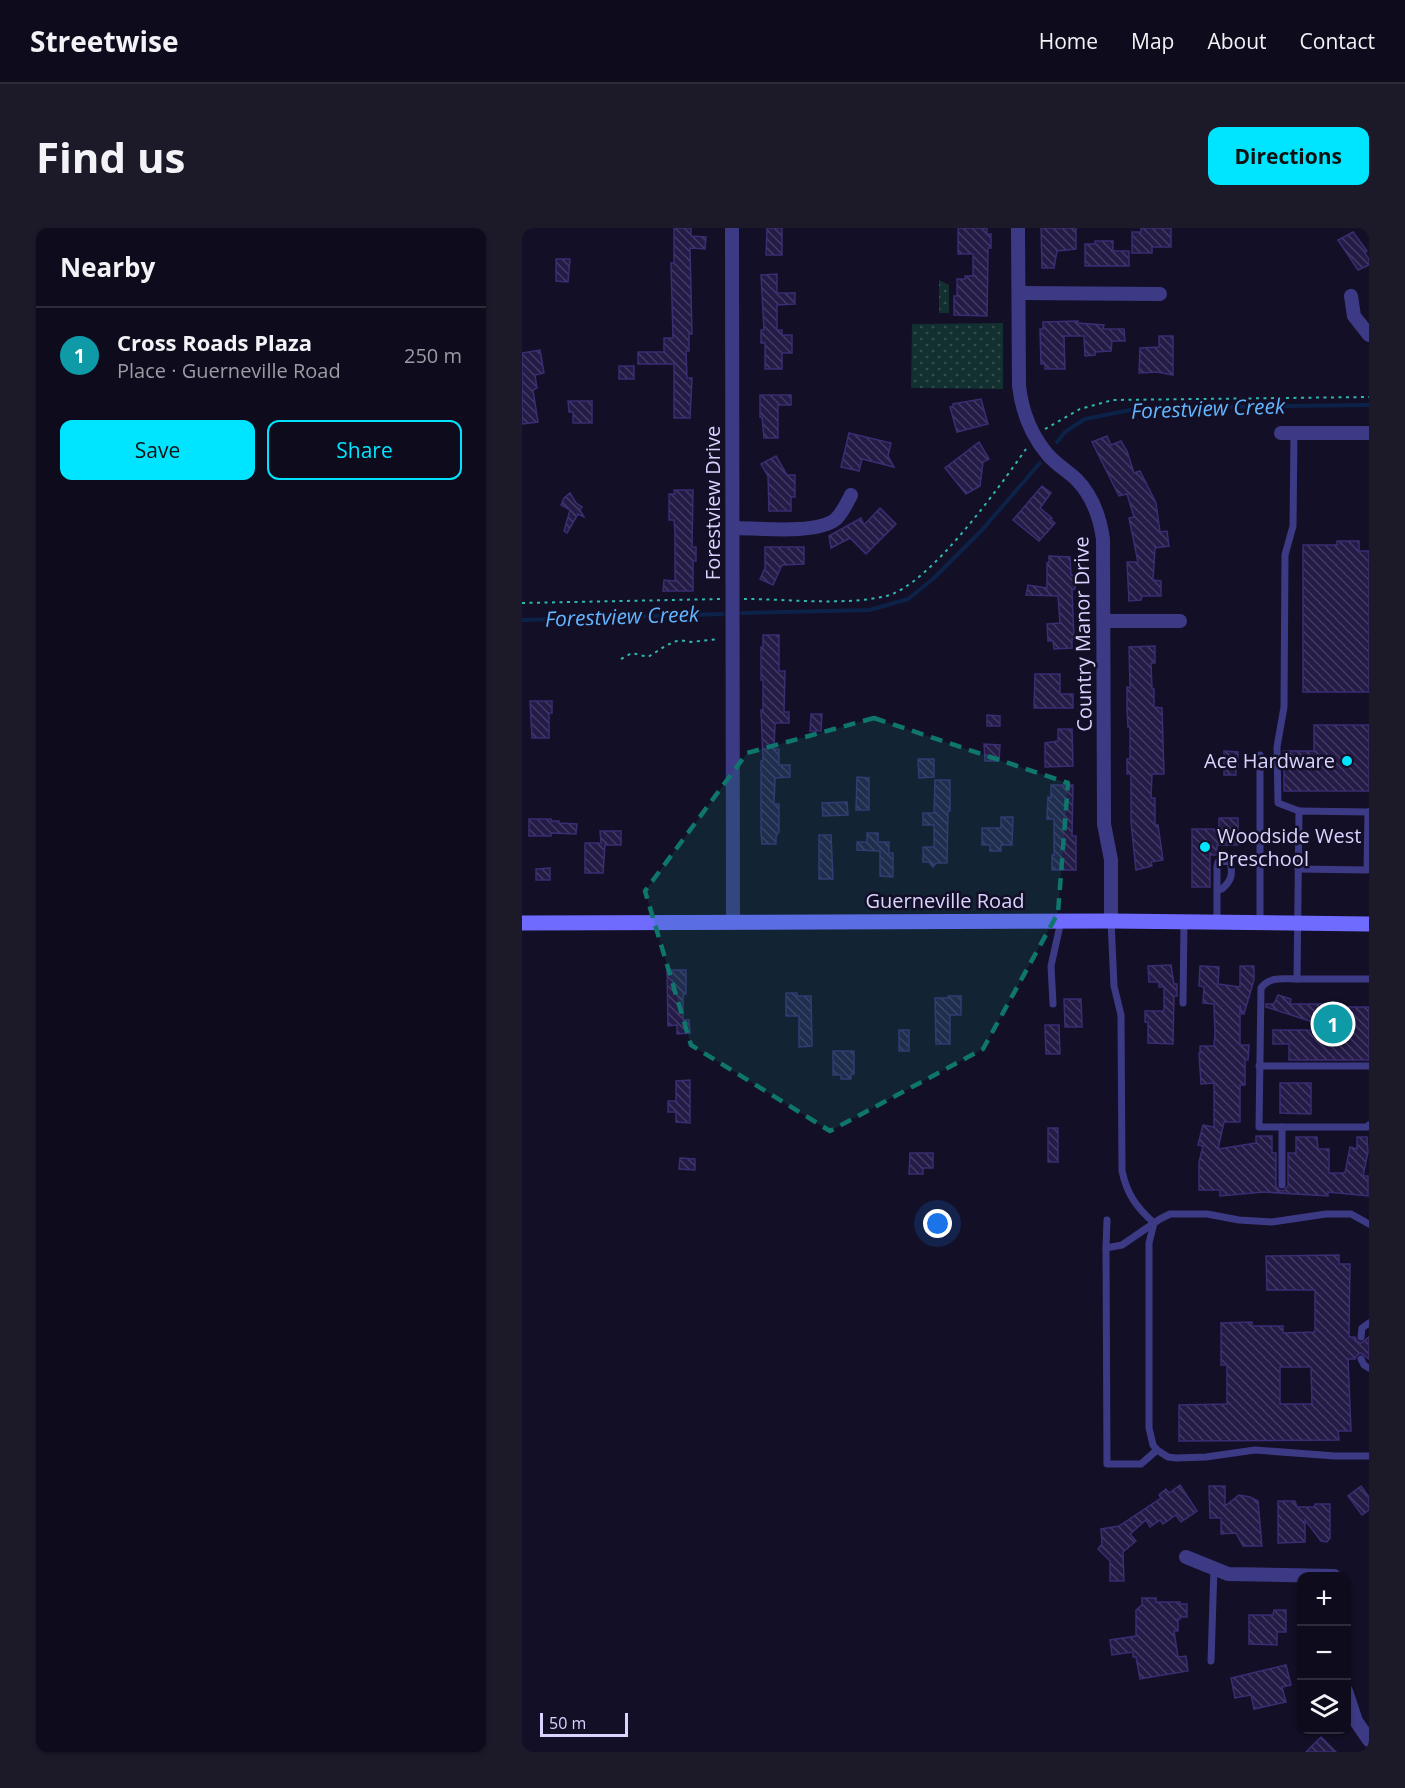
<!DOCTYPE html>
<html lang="en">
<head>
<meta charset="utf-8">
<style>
	body { margin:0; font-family:"Open Sans",sans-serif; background:#1c1929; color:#f1f3f6 }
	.controls { position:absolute; right:18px; bottom:18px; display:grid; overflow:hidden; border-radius:12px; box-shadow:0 2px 4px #0004 }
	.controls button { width:54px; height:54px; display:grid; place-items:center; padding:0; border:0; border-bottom:2px solid #2e2b3b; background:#0e0b1c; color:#f1f3f6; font:30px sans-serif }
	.scale { position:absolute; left:18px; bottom:15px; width:88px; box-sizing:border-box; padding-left:6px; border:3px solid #d9d4ff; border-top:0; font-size:16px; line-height:21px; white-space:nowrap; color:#d9d4ff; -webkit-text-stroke:4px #130f26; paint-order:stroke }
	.you { position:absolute; left:416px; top:996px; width:21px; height:21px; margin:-15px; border:4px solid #fff; border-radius:50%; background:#1a73e8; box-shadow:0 0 0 9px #1a73e833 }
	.badge { display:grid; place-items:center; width:39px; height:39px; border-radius:50%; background:#00e5ff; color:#fff; font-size:20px; font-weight:700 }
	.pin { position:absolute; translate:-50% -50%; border:3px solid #fff; box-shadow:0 2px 6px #0006 }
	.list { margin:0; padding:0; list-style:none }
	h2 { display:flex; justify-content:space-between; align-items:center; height:78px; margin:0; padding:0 24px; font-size:26px }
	h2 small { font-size:20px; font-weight:400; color:#9b9ba3 }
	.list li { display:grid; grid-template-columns:39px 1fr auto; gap:18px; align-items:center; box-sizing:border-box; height:96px; padding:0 24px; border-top:2px solid #2e2b3b }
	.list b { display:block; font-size:22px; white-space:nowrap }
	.list p { margin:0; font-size:20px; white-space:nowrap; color:#9b9ba3 }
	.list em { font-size:20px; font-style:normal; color:#9b9ba3 }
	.actions { display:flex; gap:12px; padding:18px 24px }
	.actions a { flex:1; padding:14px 0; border:2px solid #00e5ff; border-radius:12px; text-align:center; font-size:21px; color:#00e5ff }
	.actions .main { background:#00e5ff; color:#111 }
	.icon { flex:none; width:33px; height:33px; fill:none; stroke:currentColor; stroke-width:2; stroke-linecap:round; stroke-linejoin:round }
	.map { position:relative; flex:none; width:847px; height:1524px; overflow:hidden; border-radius:12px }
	header { display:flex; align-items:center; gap:36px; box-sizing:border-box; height:84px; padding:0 30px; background:#0e0b1c; border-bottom:2px solid #2e2b3b }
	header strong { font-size:28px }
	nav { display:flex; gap:33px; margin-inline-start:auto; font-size:21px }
	.intro { display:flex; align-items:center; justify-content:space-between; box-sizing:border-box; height:144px; padding:0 36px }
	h1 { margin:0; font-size:42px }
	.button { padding:15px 27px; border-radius:12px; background:#00e5ff; color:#111; font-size:21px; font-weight:700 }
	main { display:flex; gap:36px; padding:0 36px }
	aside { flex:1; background:#0e0b1c; border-radius:12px; box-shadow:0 2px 4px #0004 }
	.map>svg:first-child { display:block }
	.grass { fill:url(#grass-dots) }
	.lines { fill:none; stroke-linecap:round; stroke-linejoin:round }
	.stream { stroke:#0c2248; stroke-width:4 }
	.building { fill:url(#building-back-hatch); stroke:#3b2d73; stroke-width:1.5; fill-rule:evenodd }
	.path { stroke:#2fb8b0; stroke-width:2; stroke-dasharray:3 4.5; stroke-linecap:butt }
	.service { stroke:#3d3a85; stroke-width:7 }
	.minor { stroke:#3d3a85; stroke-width:14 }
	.secondary { stroke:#6f6bff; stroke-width:15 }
	.marked { fill:#0f766e; fill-opacity:0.2; stroke:#0f766e; stroke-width:4.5; stroke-dasharray:12 8; stroke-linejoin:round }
	.poi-dot { fill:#00e5ff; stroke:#130f26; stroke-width:2 }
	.labels { text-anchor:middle; stroke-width:5; stroke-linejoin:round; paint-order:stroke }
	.street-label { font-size:20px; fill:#d9d4ff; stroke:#130f26 }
	.poi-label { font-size:20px; fill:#d9d4ff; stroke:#130f26; text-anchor:end }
	.water-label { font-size:21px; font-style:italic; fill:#62b6ff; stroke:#130f26 }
</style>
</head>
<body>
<header>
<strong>Streetwise</strong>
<nav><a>Home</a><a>Map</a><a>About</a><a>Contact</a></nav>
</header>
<div class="intro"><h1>Find us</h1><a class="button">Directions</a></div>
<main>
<aside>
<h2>Nearby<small></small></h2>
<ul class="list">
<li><span class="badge" style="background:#0f9aa8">1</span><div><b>Cross Roads Plaza</b><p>Place · Guerneville Road</p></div><em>250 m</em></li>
</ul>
<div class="actions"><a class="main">Save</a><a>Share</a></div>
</aside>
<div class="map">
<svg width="847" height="1524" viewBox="0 0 847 1524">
	<defs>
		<pattern id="grass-dots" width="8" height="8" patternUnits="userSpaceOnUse" patternTransform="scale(1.5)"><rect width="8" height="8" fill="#12302f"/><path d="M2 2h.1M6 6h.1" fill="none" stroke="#344d4e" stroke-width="1.8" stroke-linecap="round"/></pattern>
		<pattern id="building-back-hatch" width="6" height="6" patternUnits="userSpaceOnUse" patternTransform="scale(1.5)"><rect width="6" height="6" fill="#241b47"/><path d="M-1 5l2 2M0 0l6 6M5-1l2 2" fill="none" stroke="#433b63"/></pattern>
	</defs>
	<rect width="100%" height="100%" fill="#130f26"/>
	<g class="grass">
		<polygon points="417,52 427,57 427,85 417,85"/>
		<polygon points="481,95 481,161 389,160 390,96"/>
	</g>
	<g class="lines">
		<g class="stream">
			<polyline points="535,214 543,204 563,191 608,182 684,179 847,177"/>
			<polyline points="220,385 348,382 386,371 411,351 460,302 518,235"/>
			<polyline points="0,392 201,386"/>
		</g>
	</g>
	<g class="building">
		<polygon points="152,0 169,0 169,8 184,9 183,21 168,20 170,106 167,106 167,123 164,123 165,150 170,150 168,190 152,190 152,136 116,136 116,124 142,124 142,110 151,110 149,35 152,35"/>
		<polygon points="245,0 260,0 260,27 244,27"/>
		<polygon points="436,0 463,0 465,1 465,6 469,6 469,20 466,20 466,26 465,88 432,87 432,68 435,68 435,51 443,51 443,48 451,48 451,26 436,26"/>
		<polygon points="519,0 554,0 554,21 535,23 532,40 520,40"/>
		<polygon points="619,0 649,0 649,19 630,19 630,25 610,25 610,4 619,4"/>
		<polygon points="831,4 845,23 843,25 847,31 847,37 836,42 816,12"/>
		<polygon points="573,13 591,13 591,23 607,23 607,38 563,38 563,16 573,16"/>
		<polygon points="34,31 48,31 46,54 34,53"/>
		<polygon points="255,46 255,65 273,65 273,76 255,77 255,102 260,102 260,107 270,107 270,125 260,125 260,141 243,141 243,115 239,115 239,102 242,102 239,47"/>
		<polygon points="556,93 556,95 582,97 581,101 602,101 603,113 590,113 589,123 573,124 573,127 563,128 562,108 542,108 543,141 523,141 523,136 519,136 518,101 521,101 521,94"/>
		<polygon points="637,108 651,108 651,147 635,144 617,145 618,120 637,119"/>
		<polygon points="18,122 22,145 13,147 15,160 11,162 16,194 0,196 0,125"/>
		<rect x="97" y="138" width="15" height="13"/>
		<polygon points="238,167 269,167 269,177 256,177 256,210 242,210 240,189 238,189"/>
		<polygon points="459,171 466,196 435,204 428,179 431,178 431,176"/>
		<polygon points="46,173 70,173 70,195 51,195 51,184 47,184"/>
		<polygon points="327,205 369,215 366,228 372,239 340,231 337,243 319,239"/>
		<polygon points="585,208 589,217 599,213 605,223 612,245 618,243 634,275 638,304 645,303 647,318 633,320 631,352 639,353 639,368 620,368 619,372 607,373 605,334 616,334 607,290 612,289 605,266 597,268 570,214"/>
		<polygon points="457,214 467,231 461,234 458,258 444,266 423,240"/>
		<polygon points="254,228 265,247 273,247 273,269 269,269 269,283 247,283 246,248 239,236"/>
		<polygon points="520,258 529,265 518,280 530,290 528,291 533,295 517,313 491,292"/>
		<polygon points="152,262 171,262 170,319 174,319 174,333 171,333 171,363 141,363 142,352 153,353 153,304 152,292 147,292 147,266 153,266"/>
		<polygon points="48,265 54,275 60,279 58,282 62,289 56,286 45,305 42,303 48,282 39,277 42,270"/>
		<polygon points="358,280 374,296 344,326 328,310 309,320 307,308 339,290 342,297"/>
		<polygon points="815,313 837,313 837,323 847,323 847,464 781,464 781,317 815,317"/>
		<polygon points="243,319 282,319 282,336 260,337 251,357 238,351 243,340"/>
		<polygon points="527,328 548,329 549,347 553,348 553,361 550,362 552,411 550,411 550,420 532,421 531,413 526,413 525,396 538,395 536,368 504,367 506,357 525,360 525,335 527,335"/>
		<polygon points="241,407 257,407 257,443 263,443 262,484 267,484 267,495 253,495 252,521 257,521 257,537 268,537 268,549 253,550 252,576 257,576 257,604 254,608 254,616 240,616 239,605 239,533 241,533 239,482 241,482 241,452 239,452 239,419 241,419"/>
		<polygon points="633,418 633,435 629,435 630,461 632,461 632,479 640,480 642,546 630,546 629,570 633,570 633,597 636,597 641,632 629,634 630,638 614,642 609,594 609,546 605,546 605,531 608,531 608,499 606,499 605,482 605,459 608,460 607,419"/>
		<polygon points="513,446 538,446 538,466 551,466 551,480 512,480"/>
		<polygon points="8,473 30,473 30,485 27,485 27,510 10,510"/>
		<polygon points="289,486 300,486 299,503 288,503"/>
		<polygon points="465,487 478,488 478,498 465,498"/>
		<polygon points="792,497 847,497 847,563 762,563 762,523 792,523"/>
		<polygon points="536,501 550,501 551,538 523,539 523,515 536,513"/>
		<polygon points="462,516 478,517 477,533 463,533"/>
		<polygon points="702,523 716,524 716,539 714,539 714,547 702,547"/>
		<polygon points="396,531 412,531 412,549 397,550"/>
		<polygon points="335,549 347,550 347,582 334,582"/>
		<polygon points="413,552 428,552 428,583 426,583 425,635 414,635 411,639 407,634 401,634 401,619 412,619 412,597 401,597 401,585 412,585"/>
		<polygon points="529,557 551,557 550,608 554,608 554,642 530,642 530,627 532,627 532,591 525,591 526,569 529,570"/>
		<polygon points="325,574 326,587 301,588 300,575"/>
		<polygon points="479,589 491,589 490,617 479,617 479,623 468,623 468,617 460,617 460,600 479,600"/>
		<polygon points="697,590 716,590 716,617 695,617 695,627 688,627 688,659 670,659 670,601 697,601"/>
		<polygon points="7,591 29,591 29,593 37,593 37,595 55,596 54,606 29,605 29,608 7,608"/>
		<polygon points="78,603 99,603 99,617 83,617 81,645 63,645 63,615 79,615"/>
		<polygon points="345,605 356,605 356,614 367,614 367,625 371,625 371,649 358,648 358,623 335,622 335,614 345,614"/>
		<polygon points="297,607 309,607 311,651 297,651"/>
		<polygon points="28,640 28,652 14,652 14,641"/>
		<polygon points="649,737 652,756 655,756 655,768 652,768 651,816 626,815 626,794 623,794 623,783 642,783 642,759 637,759 637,754 627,754 626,738"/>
		<polygon points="678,738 697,739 696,756 718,759 718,738 732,738 732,752 722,786 720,786 718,777 718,817 727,817 726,832 723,832 723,857 718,857 718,894 702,894 696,921 734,915 734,908 750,908 750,925 754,925 754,958 757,962 761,963 766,958 766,925 774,925 774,909 795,909 796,921 807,921 807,945 823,945 828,919 835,921 835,909 845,909 846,924 841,948 846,948 846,968 806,964 806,968 742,964 698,968 698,962 677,962 677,934 681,918 676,917 681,897 692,899 692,855 679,856 677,825 678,825 678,818 692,818 693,805 692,776 681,775 682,759 677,758"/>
		<polygon points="145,742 164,742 164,766 162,766 161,770 161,792 167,792 168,805 155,806 155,797 146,798"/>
		<polygon points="264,765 275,765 275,768 289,768 290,818 277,819 277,788 264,788"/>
		<polygon points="756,767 769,771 768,776 820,776 820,779 847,779 847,832 767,832 767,816 751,816 751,802 816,802 744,779 744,776 752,776"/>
		<polygon points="426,768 439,768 439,787 428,787 428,816 414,816 413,770 426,770"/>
		<polygon points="542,771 559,771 560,799 543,799"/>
		<polygon points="523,797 537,797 538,826 524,826"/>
		<rect x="377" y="802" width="10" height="21"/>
		<polygon points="311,823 332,823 332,846 329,846 329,851 319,851 319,847 311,847"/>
		<polygon points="168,852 168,895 154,894 154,884 146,884 146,873 154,873 154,853"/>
		<polygon points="758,855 789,855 789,886 758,885"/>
		<rect x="526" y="900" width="10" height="34"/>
		<polygon points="388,925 411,925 411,940 401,940 401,946 387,946"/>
		<polygon points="158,930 173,931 173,942 157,941"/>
		<path d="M817 1027V1036H828L827 1109H833L835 1113 839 1115 847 1109V1131L839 1125 835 1127 833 1131H826L829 1203H816L817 1212 657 1213V1177L705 1176V1137H699V1095L730 1094V1098H761V1105L793 1104V1062H745L744 1028ZM758 1139H789L790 1176H758Z"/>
		<polygon points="658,1257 675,1283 659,1294 654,1287 641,1296 638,1292 628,1299 624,1292 608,1306 614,1313 601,1324 602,1353 588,1353 588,1333 576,1321 580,1316 579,1301 597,1298 639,1270 637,1267 644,1261 647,1265"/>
		<polygon points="687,1258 703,1258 703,1278 717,1267 728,1269 736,1273 740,1318 721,1318 714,1305 699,1306 699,1290 688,1290"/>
		<polygon points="839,1258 847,1269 847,1282 840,1287 826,1268"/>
		<polygon points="756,1273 773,1273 775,1279 792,1279 793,1276 808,1276 808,1310 805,1314 799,1313 783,1292 783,1314 756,1315"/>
		<polygon points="620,1370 634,1370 634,1374 658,1374 658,1376 665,1376 665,1389 658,1389 658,1391 656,1391 656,1403 652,1403 656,1429 664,1428 666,1443 618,1451 614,1429 611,1429 611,1424 590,1427 588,1412 614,1408 614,1382 620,1377"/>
		<polygon points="752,1382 764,1382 764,1404 755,1404 755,1417 727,1416 727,1387 751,1387"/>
		<polygon points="764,1437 769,1457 760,1459 764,1474 732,1481 729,1467 713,1470 709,1450"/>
		<polygon points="799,1509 814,1524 784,1524"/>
	</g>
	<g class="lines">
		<g class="path">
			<polyline points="523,201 558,181 591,172 847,169"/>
			<path d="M222 371C266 371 323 378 364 368 407 358 478 258 504 221"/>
			<polyline points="0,375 199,371"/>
			<polyline points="99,431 110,425 126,429 145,417 157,412 169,414 197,411"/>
		</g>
		<g class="service">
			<polyline points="772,205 771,298 763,327 762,479 755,519 756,575 777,583"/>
			<polyline points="738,527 738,695"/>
			<path d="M847 584 777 583 775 751C762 751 747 748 739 760L737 899H845L847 897"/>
			<polyline points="776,641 845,642 846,584"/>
			<path d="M695 662 700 661C710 652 711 646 708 633L696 634 695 639V694"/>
			<path d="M589 693 592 758 599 787 600 943C605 966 614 979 632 995"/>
			<polyline points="775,751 847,751"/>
			<polyline points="661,775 662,694"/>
			<polyline points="531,776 529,738 539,693"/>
			<polyline points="737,838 847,838"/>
			<polyline points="760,899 760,957"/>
			<polyline points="585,992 584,1020 600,1017 638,991 648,986 685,986 717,992 750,994 804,986 829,986 847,996"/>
			<polyline points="632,995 627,1015 627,1200 631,1217 635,1222 646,1229 654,1230 684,1229 733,1222 813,1228 847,1228"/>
			<polyline points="584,1020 585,1236 619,1236 635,1222"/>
			<polyline points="839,1109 840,1100 847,1095"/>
			<polyline points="839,1131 842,1137 847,1140"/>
			<polyline points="689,1433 692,1340"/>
		</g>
		<g class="minor">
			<polyline points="210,0 211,694"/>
			<path d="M496 0 497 158C500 184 509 207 526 227 534 236 545 243 554 251 570 267 578 290 581 311L582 596 589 632V693"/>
			<polyline points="497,65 638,66"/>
			<polyline points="829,68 832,88 847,107"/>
			<polyline points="759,205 847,205"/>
			<path d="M211 300C235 300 295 307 314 291 321 284 325 275 329 267"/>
			<polyline points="582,393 658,393"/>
			<polyline points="664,1329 706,1346 812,1348"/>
			<polyline points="824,1463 834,1493 847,1512"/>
		</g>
		<polyline class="secondary" points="0,695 589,693 847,696"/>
	</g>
	<path class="marked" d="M352 490 546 555 536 685 461 821 308 903 169 817 123 663 225 525Z"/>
	<g class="poi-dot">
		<circle cx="825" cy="533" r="6"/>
		<circle cx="683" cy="619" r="6"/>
	</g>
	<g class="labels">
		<g class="street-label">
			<text transform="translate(191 275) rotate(-90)" y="7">Forestview Drive</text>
			<text transform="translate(561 406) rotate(-91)" y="7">Country Manor Drive</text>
			<text x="423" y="680">Guerneville Road</text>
		</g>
		<g class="poi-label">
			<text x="813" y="540">Ace Hardware</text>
			<text x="695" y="615" text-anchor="start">Woodside West<tspan x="695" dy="23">Preschool</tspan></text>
		</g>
		<g class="water-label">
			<text transform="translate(686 181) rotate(-2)" y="7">Forestview Creek</text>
			<text transform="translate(100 389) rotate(-2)" y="7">Forestview Creek</text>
		</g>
	</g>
</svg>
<div class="controls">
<button>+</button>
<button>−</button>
<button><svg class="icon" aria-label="layers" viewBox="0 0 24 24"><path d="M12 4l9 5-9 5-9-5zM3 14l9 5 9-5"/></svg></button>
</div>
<div class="scale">50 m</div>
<div class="you"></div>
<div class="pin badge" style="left:811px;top:796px;background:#0f9aa8">1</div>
</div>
</main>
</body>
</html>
